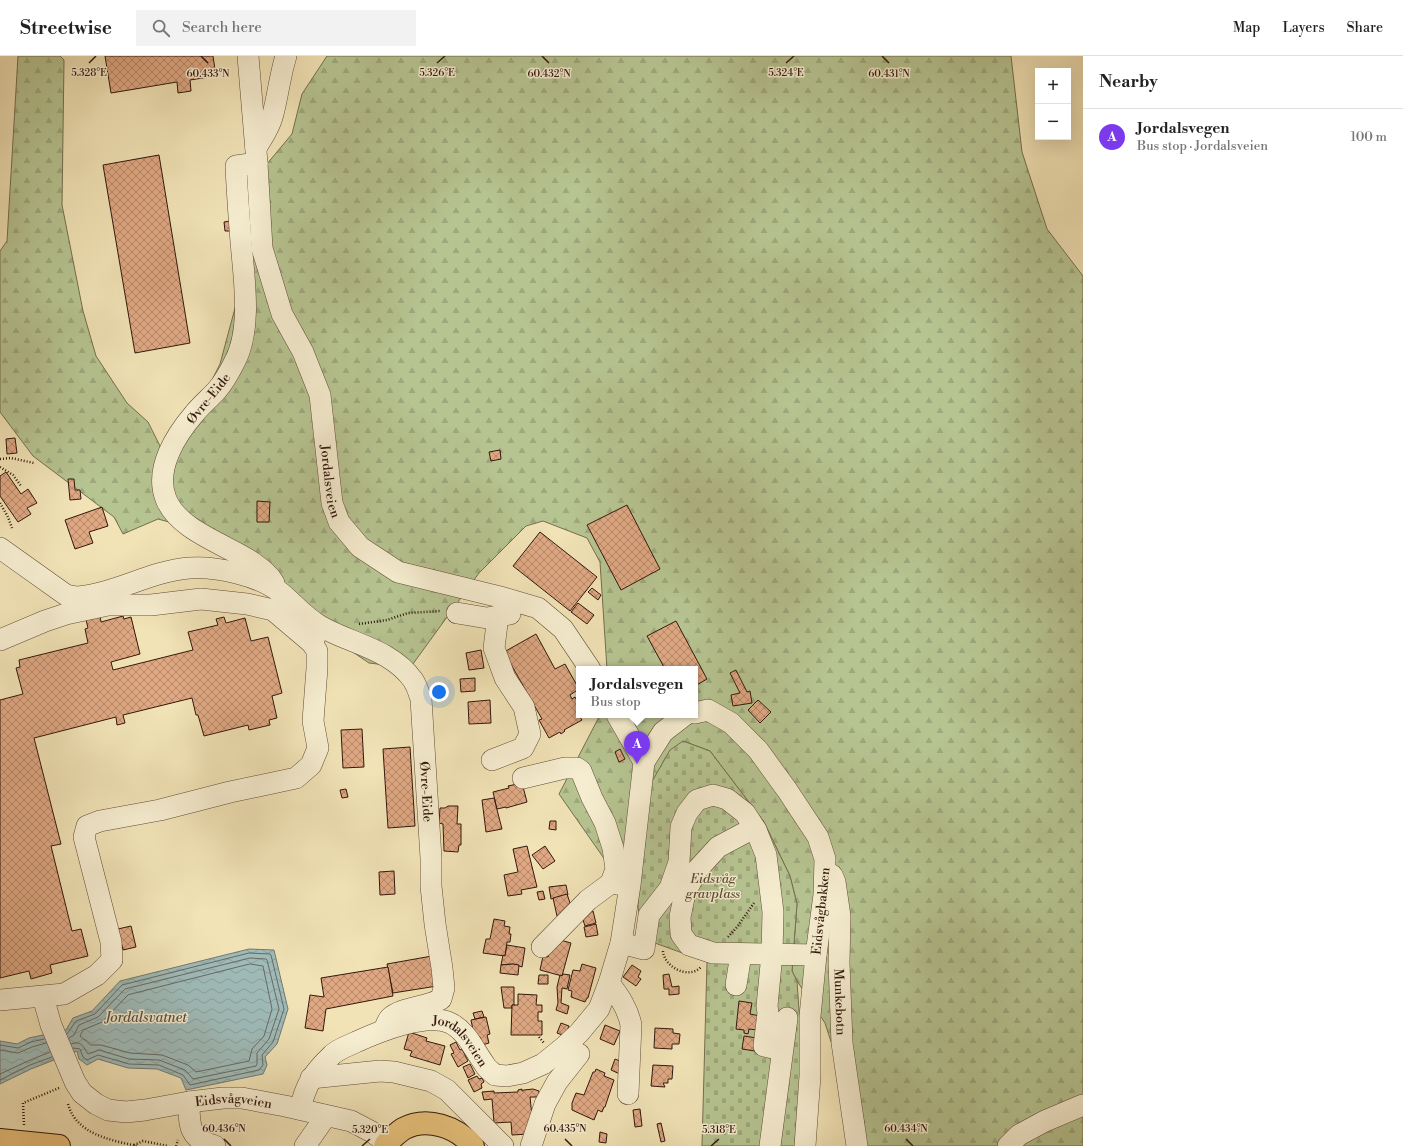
<!DOCTYPE html>
<html lang="en">
<head>
<meta charset="utf-8">
<style>
	body { margin:0; font-family:"Libre Bodoni",serif; background:#f2f2f2; color:#222 }
	.controls { position:absolute; right:12px; top:12px; display:grid; overflow:hidden; border-radius:0px; box-shadow:0 4px 16px #0002 }
	.controls button { width:36px; height:36px; display:grid; place-items:center; padding:0; border:0; border-bottom:1px solid #e0e0e0; background:#fff; color:#222; font:20px sans-serif }
	.you { position:absolute; left:439px; top:636px; width:14px; height:14px; margin:-10px; border:3px solid #fff; border-radius:50%; background:#1a73e8; box-shadow:0 0 0 6px #1a73e833 }
	.badge { display:grid; place-items:center; width:26px; height:26px; border-radius:50%; background:#7c3aed; color:#fff; font-size:13px; font-weight:700 }
	.pin { position:absolute; translate:-50% -33px; filter:drop-shadow(0 1px 2px #0008) }
	.pin::after { content:''; position:absolute; top:21px; width:14px; height:12px; background:inherit; clip-path:polygon(0 0,100% 0,50% 100%) }
	.popup { position:absolute; left:576px; top:610px; width:122px; height:52px; box-sizing:border-box; display:grid; place-content:center; border-radius:0px; background:#fff; filter:drop-shadow(0 1px 3px #0005); font-size:13px; white-space:nowrap; color:#767676 }
	.popup b { font-size:15px; color:#222 }
	.popup::after { content:''; position:absolute; left:50%; top:100%; margin-left:-8px; border:8px solid transparent; border-top-color:#fff }
	.list { margin:0; padding:0; list-style:none }
	h2 { display:flex; justify-content:space-between; align-items:center; height:52px; margin:0; padding:0 16px; font-size:17px }
	h2 small { font-size:13px; font-weight:400; color:#767676 }
	.list li { display:grid; grid-template-columns:26px 1fr auto; gap:12px; align-items:center; box-sizing:border-box; height:56px; padding:0 16px; border-top:1px solid #e0e0e0 }
	.list b { display:block; font-size:15px; white-space:nowrap }
	.list p { margin:0; font-size:13px; white-space:nowrap; color:#767676 }
	.list em { font-size:13px; font-style:normal; color:#767676 }
	.icon { flex:none; width:22px; height:22px; fill:none; stroke:currentColor; stroke-width:2; stroke-linecap:round; stroke-linejoin:round }
	.map { position:relative; flex:none; width:1083px; height:1090px; overflow:hidden }
	header { display:flex; align-items:center; gap:24px; box-sizing:border-box; height:56px; padding:0 20px; background:#fff; border-bottom:1px solid #e0e0e0 }
	header strong { font-size:19px }
	nav { display:flex; gap:22px; margin-inline-start:auto; font-size:14px }
	.search { width:280px; height:36px; background:#f2f2f2; display:flex; align-items:center; gap:10px; box-sizing:border-box; padding:0 14px; border-radius:0px; color:#767676; font-size:15px }
	main { display:flex }
	aside { flex:1; background:#fff }
	.map>svg:first-child { display:block }
	.forest { fill:url(#forest-firs); stroke:#746e4e }
	.cemetery { fill:url(#cemetery-stones); stroke:#746e4e }
	.water { fill:url(#water-waves); stroke:#747973 }
	.lines { fill:none; stroke-linecap:round; stroke-linejoin:round }
	.shore { stroke:#696962; stroke-width:1 }
	.building { fill:url(#building-cross-hatch); stroke:#33170c }
	.minor-casing { stroke:#624a36; stroke-width:22 }
	.major-casing { stroke:#33170c; stroke-width:24 }
	.highway-casing { stroke:#33170c; stroke-width:24 }
	.path { stroke:#33170c; stroke-width:2.5; stroke-dasharray:1 2; stroke-linecap:butt }
	.minor { stroke:#f6edd0; stroke-width:21 }
	.major { stroke:#e8c27b; stroke-width:22 }
	.highway { stroke:#e8c27b; stroke-width:22 }
	.ticks { fill:none; stroke:#33170c; stroke-width:1.5 }
	.labels { text-anchor:middle; stroke-width:3; stroke-linejoin:round; paint-order:stroke }
	.street-label { font-size:13px; fill:#33170c; stroke:#f6edd0 }
	.park-label { font-size:13px; font-style:italic; fill:#5a4b34; stroke:#f6edd0 }
	.water-label { font-size:14px; font-style:italic; fill:#595048; stroke:#f6edd0 }
	.ticks-label { font-size:10px; text-anchor:middle; fill:#33170c; stroke:#f6edd0; stroke-width:3; stroke-linejoin:round; paint-order:stroke }
</style>
</head>
<body>
<header>
<strong>Streetwise</strong>
<div class="search"><svg class="icon" aria-label="search" viewBox="0 0 24 24"><circle cx="10" cy="10" r="6"/><path d="M15 15l6 6"/></svg>Search here</div>
<nav><a>Map</a><a>Layers</a><a>Share</a></nav>
</header>
<main>
<div class="map">
<svg width="1083" height="1090" viewBox="0 0 1083 1090">
	<defs>
		<pattern id="forest-firs" width="22" height="20" patternUnits="userSpaceOnUse"><rect width="22" height="20" fill="#b6c491"/><path d="M5 1l3.5 6h-7zM16 11l3.5 6h-7z" fill="#9da87c"/></pattern>
		<pattern id="cemetery-stones" width="16" height="16" patternUnits="userSpaceOnUse"><rect width="16" height="16" fill="#b6c491"/><path d="M2 7V4a2 2 0 0 1 4 0v3zM10 15v-3a2 2 0 0 1 4 0v3z" fill="#9da87c"/></pattern>
		<pattern id="water-waves" width="16" height="10" patternUnits="userSpaceOnUse"><rect width="16" height="10" fill="#9fbbb8"/><path d="M0 5q4-4 8 0t8 0" fill="none" stroke="#89a09d"/></pattern>
		<pattern id="building-cross-hatch" width="8" height="8" patternUnits="userSpaceOnUse"><rect width="8" height="8" fill="#dfa883"/><path d="M0 0l8 8M0 8l8-8" fill="none" stroke="#b5886a"/></pattern>
	</defs>
	<rect width="100%" height="100%" fill="#f1e3b6"/>
	<filter id="stains"><feTurbulence type="fractalNoise" baseFrequency=".005" numOctaves="4"/><feColorMatrix values="0 0 0 0 .2 0 0 0 0 .09 0 0 0 0 .02 0 0 0 .5 -.17"/></filter>
	<radialGradient id="worn" r=".72"><stop offset=".6" stop-color="#630" stop-opacity="0"/><stop offset="1" stop-color="#630" stop-opacity=".3"/></radialGradient>
	<polygon class="forest" points="18,0 60,0 64,4 62,149 83,255 96,300 127,347 148,366 162,394 212,324 220,308 242,226 238,165 261,115 292,78 302,38 327,0 1011,0 1022,96 1047,173 1083,220 1083,1090 861,1090 844,1026 825,967 797,925 792,915 797,848 790,820 764,766 710,695 683,685 638,766 638,851 559,738 600,659 695,659 695,613 607,613 600,506 587,482 543,465 526,470 479,517 410,612 369,607 310,567 191,472 158,463 123,478 114,461 33,400 0,356 0,195 7,185"/>
	<polygon class="cemetery" points="683,685 710,695 764,766 790,820 797,848 792,915 797,925 801,983 800,1090 702,1090 707,906 644,883 638,851 638,766 642,743 670,694"/>
	<polygon class="water" points="249,893 274,894 288,953 277,988 265,1001 267,1009 263,1018 186,1034 181,1022 157,1013 128,1012 98,1003 87,1009 79,1003 77,995 31,1013 0,1028 0,985 17,988 29,982 66,974 73,962 92,955 120,925"/>
	<g class="lines">
		<g class="shore">
			<polygon points="250,908 263,910 272,953 264,980 252,993 249,1005 196,1016 188,1009 162,999 130,997 101,989 91,989 80,980 83,974 102,966 128,939"/>
			<polyline points="67,978 76,965 95,958 122,929 249,897 270,898 271,899 284,953 273,986 262,999 263,1009 259,1014 190,1029 183,1019 159,1009 129,1008 98,999 87,1004 83,1001 80,993 73,992"/>
			<path d="M69 982 74 979 79 969 98 961 125 933 250 902 266 903 267 904 279 953 269 983 257 997V1008L256 1010 193 1023 185 1014 159 1004 129 1003 99 994 88 998C83 991 82 984 71 988"/>
			<polyline points="0,989 18,992 31,986 44,983"/>
			<polyline points="0,994 18,997 32,991 46,987"/>
			<polyline points="0,1018 28,1005 50,996"/>
			<polyline points="0,1024 30,1009 52,1001"/>
		</g>
	</g>
	<g class="building">
		<polygon points="105,0 213,0 216,20 190,24 191,35 178,37 177,26 111,37"/>
		<polygon points="159,99 190,287 135,297 103,109"/>
		<polygon points="230,165 231,175 225,175 224,166"/>
		<polygon points="15,382 17,397 7,398 6,383"/>
		<polygon points="500,394 501,403 491,405 489,396"/>
		<polygon points="6,416 21,438 28,433 37,447 27,452 31,458 18,466 0,440 0,420"/>
		<polygon points="68,423 74,423 75,434 80,434 81,443 70,444"/>
		<polygon points="257,445 270,446 269,466 257,466"/>
		<polygon points="627,449 660,513 621,534 587,469"/>
		<polygon points="102,451 108,470 89,476 93,487 75,493 65,464"/>
		<polygon points="540,476 597,521 570,555 513,510"/>
		<polygon points="592,532 601,539 598,544 588,536"/>
		<polygon points="578,547 594,559 587,568 571,556"/>
		<polygon points="100,560 101,566 123,560 124,563 131,561 140,598 111,606 113,614 193,594 188,576 218,569 216,563 224,561 226,567 245,562 251,585 268,581 282,637 272,640 277,662 269,664 270,669 249,674 248,669 204,680 198,659 196,659 192,642 123,659 125,667 117,669 116,661 34,682 61,788 51,790 72,875 81,873 88,900 50,909 52,917 31,923 29,915 0,922 0,644 23,638 16,612 20,611 19,604 88,587 85,573 88,572 86,564"/>
		<polygon points="676,565 707,623 695,630 695,613 665,613 647,580"/>
		<polygon points="536,578 555,613 565,608 579,633 570,639 572,643 575,641 579,648 579,659 582,659 579,660 582,664 564,674 565,675 561,678 560,676 549,682 539,664 542,663 504,596"/>
		<polygon points="481,594 484,612 469,614 466,597"/>
		<polygon points="736,614 747,636 750,635 752,647 733,650 731,639 740,637 730,617"/>
		<polygon points="475,622 475,635 461,636 460,623"/>
		<polygon points="490,644 491,667 469,668 468,646"/>
		<polygon points="758,644 771,656 760,667 748,654"/>
		<polygon points="362,673 364,711 343,712 341,674"/>
		<polygon points="410,691 415,770 388,772 383,693"/>
		<polygon points="620,693 625,703 619,706 615,696"/>
		<polygon points="522,727 527,746 506,752 506,751 497,753 493,736 509,732 508,730"/>
		<polygon points="346,733 348,741 342,742 340,734"/>
		<polygon points="494,742 502,773 486,776 482,744"/>
		<polygon points="448,750 458,750 457,768 461,768 461,789 459,789 458,796 444,795 443,768 439,767 440,752 445,752"/>
		<polygon points="550,765 556,765 556,774 549,773"/>
		<polygon points="527,790 537,831 521,834 522,838 508,840 504,819 518,816 513,793"/>
		<polygon points="545,790 555,805 543,813 532,799"/>
		<polygon points="394,815 395,838 380,839 379,816"/>
		<polygon points="566,829 568,839 551,843 549,831"/>
		<polygon points="543,835 545,843 539,844 537,836"/>
		<polygon points="567,838 573,856 557,860 553,842"/>
		<polygon points="593,855 596,867 585,870 581,858"/>
		<polygon points="494,863 505,865 504,870 510,871 509,878 511,878 510,886 507,886 505,900 483,897 486,883 490,883"/>
		<polygon points="596,868 598,879 586,881 584,871"/>
		<polygon points="131,870 136,891 123,894 118,873"/>
		<polygon points="553,882 571,887 562,920 540,914 543,900 548,901"/>
		<polygon points="507,889 525,892 522,911 513,908 501,909 503,899 505,900"/>
		<polygon points="432,900 437,930 393,937 387,908"/>
		<polygon points="513,908 519,909 518,919 500,917 501,909"/>
		<polygon points="582,908 596,912 588,942 587,942 585,946 571,941 572,935 568,934 573,914 580,915"/>
		<polygon points="632,909 641,915 638,921 641,923 636,930 623,921"/>
		<polygon points="388,911 393,940 326,953 323,975 305,972 310,939 324,941 321,922"/>
		<polygon points="563,918 570,919 567,933 562,932 561,947 569,950 567,958 556,954 558,947 557,931 560,919 562,920"/>
		<polygon points="669,918 672,931 679,930 679,938 669,939 669,933 664,933 663,919"/>
		<polygon points="539,919 548,919 548,928 538,928"/>
		<polygon points="501,931 514,931 514,949 512,949 512,952 504,952"/>
		<polygon points="518,938 537,939 536,949 542,949 542,956 538,956 538,965 542,965 542,979 511,979 512,949 518,949"/>
		<polygon points="739,945 752,947 750,958 760,960 758,974 749,973 748,978 744,977 744,974 736,973"/>
		<polygon points="482,955 484,961 475,963 473,957"/>
		<polygon points="486,961 490,978 487,979 489,987 482,989 480,981 474,979 471,964"/>
		<polygon points="561,967 569,970 565,980 557,977"/>
		<polygon points="605,969 620,975 614,989 600,983"/>
		<polygon points="655,972 673,973 673,977 680,978 679,988 672,988 672,993 654,992"/>
		<polygon points="409,976 427,982 426,985 445,990 440,1009 410,1000 412,995 404,993"/>
		<polygon points="744,980 757,982 755,995 742,993"/>
		<polygon points="456,986 460,994 462,993 468,1005 458,1011 451,998 454,997 450,989"/>
		<polygon points="615,1003 627,1008 622,1019 611,1014"/>
		<polygon points="470,1008 475,1018 468,1022 463,1011"/>
		<polygon points="653,1009 673,1010 672,1023 668,1023 668,1027 663,1027 665,1031 651,1030"/>
		<polygon points="596,1013 605,1017 604,1020 614,1024 605,1051 604,1051 602,1056 598,1054 594,1064 572,1054 572,1047 576,1037 584,1039 593,1016 595,1016"/>
		<polygon points="477,1020 479,1023 482,1022 484,1026 481,1028 482,1032 474,1036 468,1024"/>
		<polygon points="522,1033 522,1035 524,1034 533,1033 539,1035 539,1041 530,1041 532,1060 529,1078 512,1079 511,1066 494,1067 492,1043 484,1044 482,1036 494,1035 494,1037 518,1036 518,1034"/>
		<polygon points="640,1053 642,1070 635,1071 633,1054"/>
		<polygon points="661,1067 665,1085 661,1086 657,1068"/>
		<polygon points="600,1076 607,1078 606,1087 599,1086"/>
	</g>
	<g class="lines">
		<defs>
			<g id="minor">
				<path id="s1" d="M248 0 257 107 262 192 282 258 303 296 320 339 332 447 339 466 360 491 398 516 504 542 538 552 563 573 590 613"/>
				<path d="M256 92C263 81 270 70 273 58 278 39 280 19 286 0"/>
				<path d="M257 107 236 110C237 135 239 160 241 186 244 222 252 272 235 305 230 315 225 325 217 334 210 342 201 349 194 358 176 379 154 413 166 443 178 474 225 488 252 506 260 512 269 518 274 527"/>
				<path id="s2" d="M0 492 66 539C70 540 74 541 78 541 115 538 151 515 189 512 216 510 259 519 281 537 294 548 305 561 320 570 351 588 391 593 413 624 417 630 419 637 421 643L431 802V830L435 868 442 912 444 932 441 943C426 952 402 951 390 962 387 965 386 970 384 974"/>
				<polyline points="457,557 487,562 510,558"/>
				<polyline points="0,584 45,565 66,558 108,549 151,549 201,543 247,548 273,554 312,587 318,574"/>
				<polyline points="695,657 708,654 731,667 758,694 787,734 818,781 825,803 824,839 816,899 810,960 810,1020 805,1090"/>
				<polyline points="492,704 523,692 530,678 524,651 505,622 494,592 498,560"/>
				<polyline points="644,706 663,676 685,659"/>
				<polyline points="523,722 565,712 577,712 581,715 592,742 605,767 613,792 616,813 611,827"/>
				<path id="s3" d="M832 819 835 826 840 860 839 907 842 987 857 1090"/>
				<polyline points="621,887 644,893 649,859 670,832 679,806 681,771 687,757 697,744 713,739 727,743 745,757 756,774"/>
				<polyline points="542,891 588,844 611,827 625,829"/>
				<path d="M609 927C619 940 628 953 631 969L628 1038"/>
				<polyline points="736,929 741,898"/>
				<path id="s4" d="M43 941 51 969 75 1026 82 1037 96 1048 108 1054 126 1056 145 1054 189 1046 223 1042H242L285 1050 351 1065 372 1076 387 1087"/>
				<polyline points="0,944 64,938 97,919 112,904 111,886 84,781 87,770 100,765 160,754 230,736 296,722 311,709 318,692 313,665 317,612 317,595 312,587"/>
				<polyline points="782,994 764,990 768,957 767,950 772,898 773,856 766,799 756,774 748,775 718,791 697,814 685,837 680,861 681,878 689,889 713,897 816,899"/>
				<polyline points="311,1022 380,1015 394,1016 431,1025 447,1034 503,1090"/>
				<path d="M189 1046C189 1070 189 1083 215 1090"/>
				<path id="s5" d="M300 1053C306 1028 313 1017 332 999 338 993 348 990 356 986 378 976 426 956 450 967 467 975 474 994 485 1009 487 1013 492 1016 495 1019L507 1020 523 1017 543 1008 564 991 579 977 599 953 609 927 621 887 630 829 644 706 617 659"/>
				<polyline points="305,1090 326,1060"/>
				<polyline points="531,1090 545,1048 557,1026 579,998"/>
				<polyline points="770,1090 787,962"/>
				<polyline points="1008,1090 1019,1079 1045,1065 1083,1049"/>
			</g>
			<path id="major" d="M387 1087C392 1082 397 1077 403 1073 427 1060 457 1071 473 1090"/>
			<g id="highway">
				<polyline points="0,1084 59,1090"/>
				<polyline points="385,1090 387,1087"/>
			</g>
		</defs>
		<use href="#minor" class="minor-casing"/>
		<use href="#major" class="major-casing"/>
		<use href="#highway" class="highway-casing"/>
		<g class="path">
			<polyline points="0,403 11,402 34,407"/>
			<polyline points="0,411 13,419 21,430"/>
			<polyline points="0,447 8,461 12,472"/>
			<polyline points="359,568 387,564 408,557 440,555"/>
			<polyline points="728,881 737,871 754,847"/>
			<path d="M663 895C664 911 689 924 701 911"/>
			<polyline points="539,981 544,987"/>
			<path d="M68 1048C76 1078 110 1084 137 1090"/>
			<polyline points="24,1069 23,1047 59,1032"/>
			<polyline points="134,1089 143,1085 168,1090"/>
			<polyline points="176,1090 178,1084"/>
		</g>
		<use href="#minor" class="minor"/>
		<use href="#major" class="major"/>
		<use href="#highway" class="highway"/>
	</g>
	<path class="ticks" d="M201 0 208 7M542 0 549 7M882 0 889 7M89 7 96 0M437 7 445 0M786 7 794 0M224 1083 231 1090M565 1083 572 1090M906 1083 913 1090M362 1090 370 1083M711 1090 719 1083"/>
	<g class="labels">
		<g class="street-label">
			<text transform="translate(208 342) rotate(-51)" y="5">Øvre-Eide</text>
			<text dy="5" stroke="none"><textPath href="#s1" startOffset="438">Jordalsveien</textPath></text>
			<text dy="5" stroke="none"><textPath href="#s2" startOffset="579">Øvre-Eide</textPath></text>
			<text transform="translate(820 855) rotate(-84)" y="5">Eidsvågbakken</text>
			<text dy="5" stroke="none"><textPath href="#s3" startOffset="128">Munkebotn</textPath></text>
			<text dy="5" stroke="none"><textPath href="#s5" startOffset="208">Jordalsveien</textPath></text>
			<text dy="5" stroke="none"><textPath href="#s4" startOffset="262">Eidsvågveien</textPath></text>
		</g>
		<g class="park-label">
			<text x="713" y="827">Eidsvåg<tspan x="713" dy="15">gravplass</tspan></text>
		</g>
		<g class="water-label">
			<text x="146" y="966">Jordalsvatnet</text>
		</g>
	</g>
	<g class="ticks-label">
		<text x="89" y="20">5.328°E</text>
		<text x="437" y="20">5.326°E</text>
		<text x="786" y="20">5.324°E</text>
		<text x="208" y="21">60.433°N</text>
		<text x="549" y="21">60.432°N</text>
		<text x="889" y="21">60.431°N</text>
		<text x="224" y="1076">60.436°N</text>
		<text x="565" y="1076">60.435°N</text>
		<text x="906" y="1076">60.434°N</text>
		<text x="370" y="1077">5.320°E</text>
		<text x="719" y="1077">5.318°E</text>
	</g>
	<rect width="100%" height="100%" filter="url(#stains)"/>
	<rect width="100%" height="100%" fill="url(#worn)"/>
</svg>
<div class="controls">
<button>+</button>
<button>−</button>
</div>
<div class="you"></div>
<div class="pin badge" style="left:637px;top:708px">A</div>
<div class="popup"><b>Jordalsvegen</b>Bus stop</div>
</div>
<aside>
<h2>Nearby<small></small></h2>
<ul class="list">
<li><span class="badge">A</span><div><b>Jordalsvegen</b><p>Bus stop · Jordalsveien</p></div><em>100 m</em></li>
</ul>
</aside>
</main>
</body>
</html>
